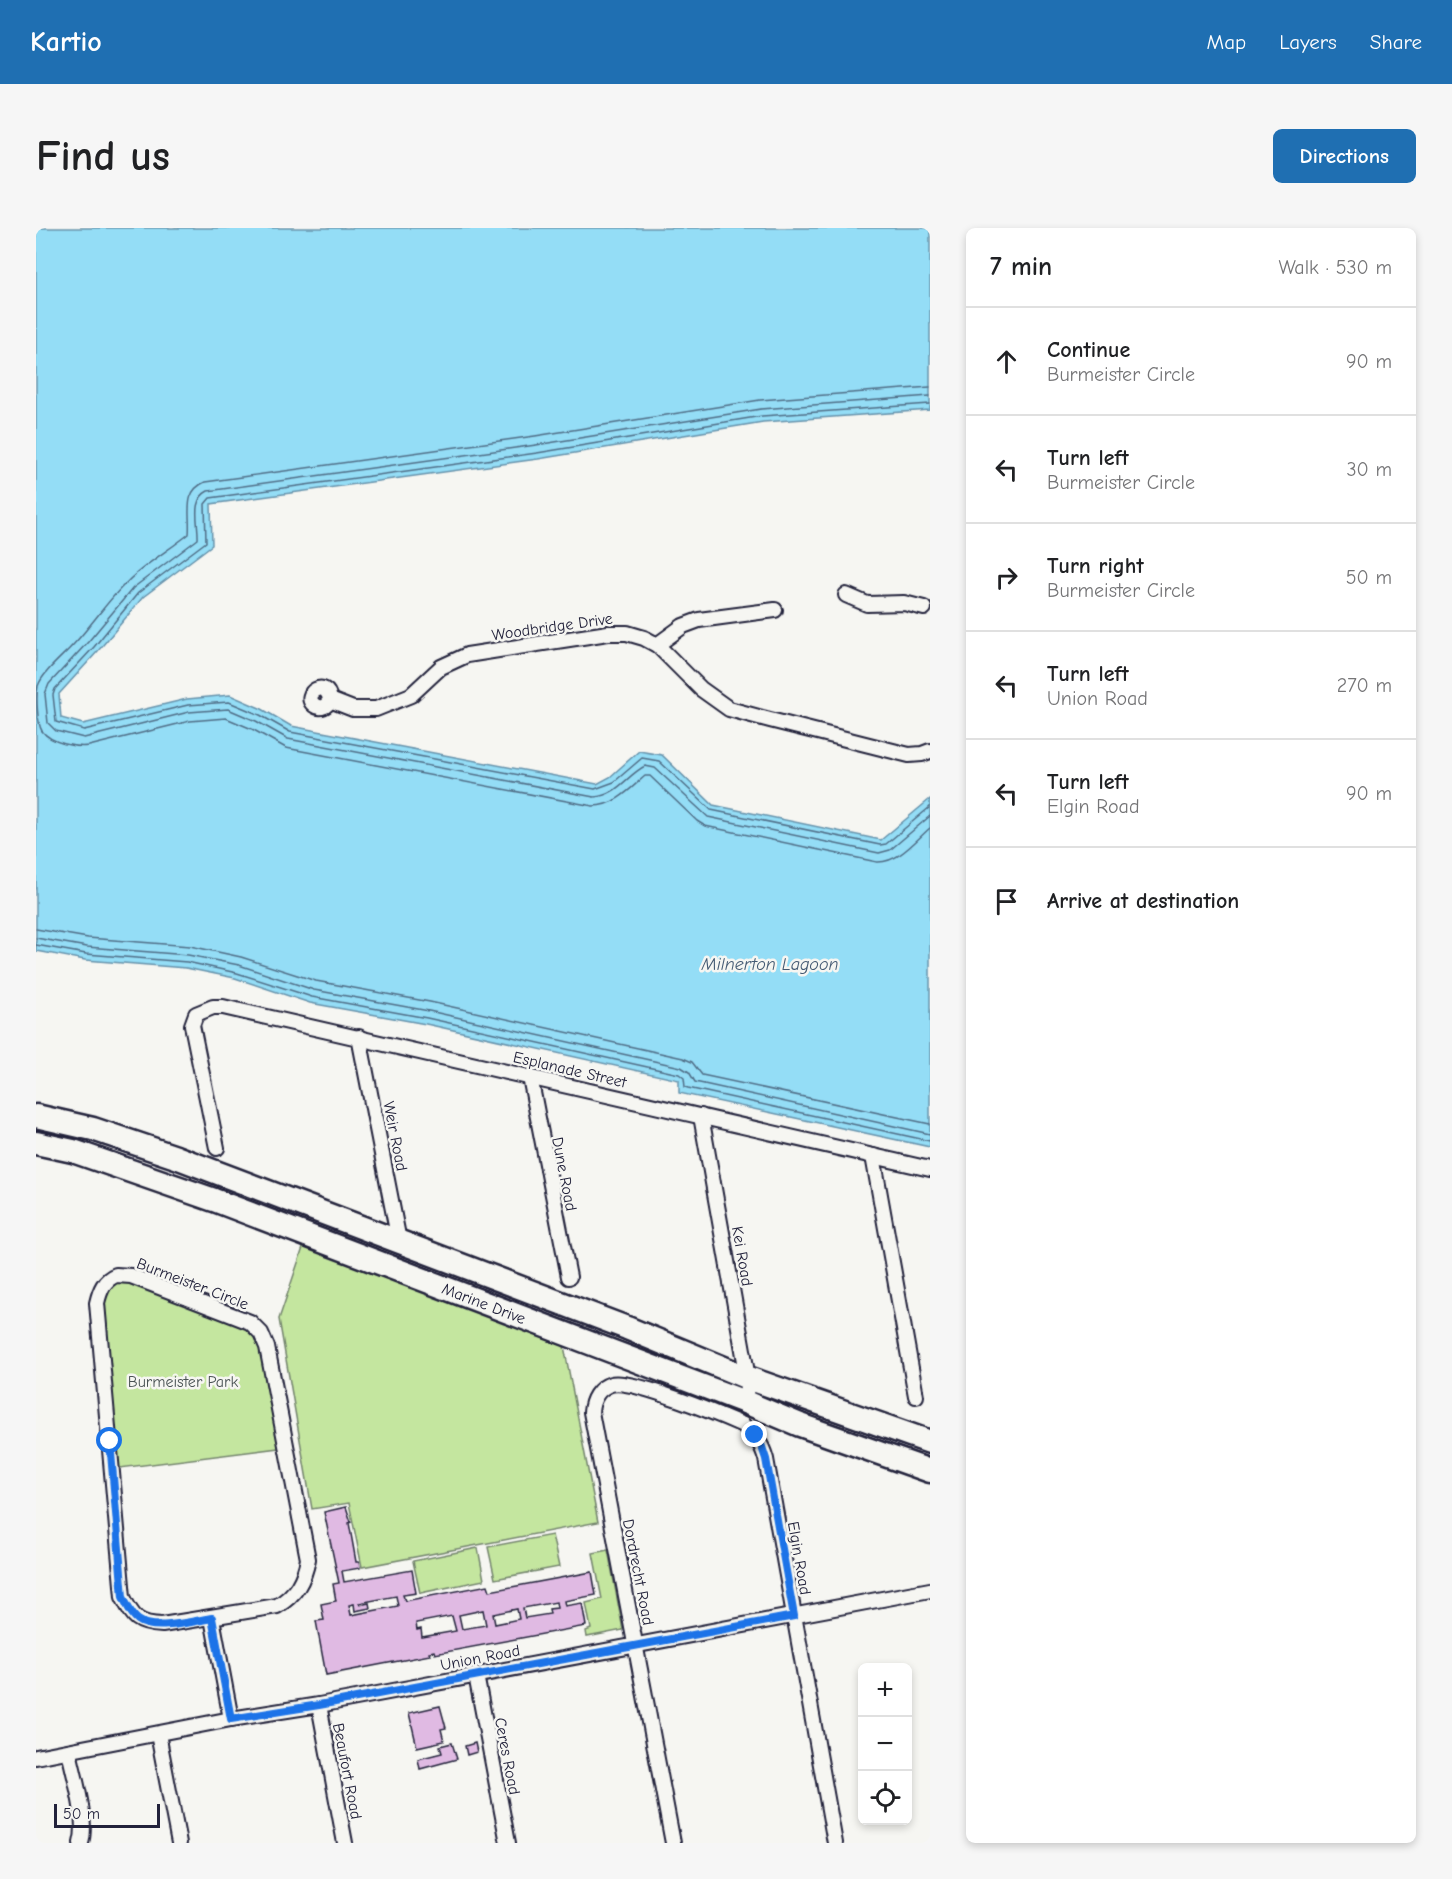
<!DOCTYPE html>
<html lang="en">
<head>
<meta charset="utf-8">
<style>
	body { margin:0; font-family:"Comic Neue",sans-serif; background:#f6f6f6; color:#202124 }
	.controls { position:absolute; right:18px; bottom:18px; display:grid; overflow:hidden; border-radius:9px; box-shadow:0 3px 9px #0003 }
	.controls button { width:54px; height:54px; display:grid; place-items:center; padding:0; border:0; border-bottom:2px solid #e0e0e0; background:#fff; color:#202124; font:30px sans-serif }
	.scale { position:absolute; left:18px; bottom:15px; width:106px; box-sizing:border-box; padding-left:6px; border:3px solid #22223b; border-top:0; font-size:16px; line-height:21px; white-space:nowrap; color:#22223b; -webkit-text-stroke:4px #f6f6f2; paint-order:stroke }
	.stop { position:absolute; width:18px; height:18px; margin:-14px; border:4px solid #1a73e8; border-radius:50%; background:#fff }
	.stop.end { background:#1a73e8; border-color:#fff; box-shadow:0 2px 6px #0008 }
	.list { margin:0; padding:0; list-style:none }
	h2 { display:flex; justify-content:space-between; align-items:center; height:78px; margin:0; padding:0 24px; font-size:26px }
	h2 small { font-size:20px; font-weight:400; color:#757577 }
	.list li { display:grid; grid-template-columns:39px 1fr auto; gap:18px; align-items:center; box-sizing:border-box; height:108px; padding:0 24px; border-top:2px solid #e0e0e0 }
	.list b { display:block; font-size:22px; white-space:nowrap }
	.list p { margin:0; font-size:20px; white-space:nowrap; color:#757577 }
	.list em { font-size:20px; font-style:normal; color:#757577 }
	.icon { flex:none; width:33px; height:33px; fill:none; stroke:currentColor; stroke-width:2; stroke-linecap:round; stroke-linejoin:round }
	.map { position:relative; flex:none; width:894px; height:1615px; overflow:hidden; border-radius:9px }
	header { display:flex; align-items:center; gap:36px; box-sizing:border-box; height:84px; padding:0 30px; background:#1f6fb2; color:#fff }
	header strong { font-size:28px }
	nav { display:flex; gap:33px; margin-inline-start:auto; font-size:21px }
	.intro { display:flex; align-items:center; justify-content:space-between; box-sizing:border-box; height:144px; padding:0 36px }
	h1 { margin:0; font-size:42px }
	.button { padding:15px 27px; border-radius:9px; background:#1f6fb2; color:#fff; font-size:21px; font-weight:700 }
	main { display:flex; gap:36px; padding:0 36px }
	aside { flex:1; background:#fff; border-radius:9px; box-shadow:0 3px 9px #0003 }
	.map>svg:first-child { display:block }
	.green { fill:#c4e69f; stroke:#73846d; stroke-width:1.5 }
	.water { fill:#94ddf6; stroke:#6692ab; stroke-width:1.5 }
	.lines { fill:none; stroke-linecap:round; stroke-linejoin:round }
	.shore { stroke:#506d86; stroke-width:1.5 }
	.building { fill:#e0bae3; stroke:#22223b; stroke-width:1.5; fill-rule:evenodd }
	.street-casing { stroke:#22223b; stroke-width:18 }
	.primary-casing { stroke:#22223b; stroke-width:27 }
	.street { stroke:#f6f6f2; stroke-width:14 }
	.primary { stroke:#f6f6f2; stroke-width:22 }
	.route { stroke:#1a73e8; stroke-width:8 }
	.labels { text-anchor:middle; stroke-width:5; stroke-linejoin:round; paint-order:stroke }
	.street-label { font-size:16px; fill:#22223b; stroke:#f6f6f2 }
	.park-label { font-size:16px; fill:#4a5354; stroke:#f6f6f2 }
	.water-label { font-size:18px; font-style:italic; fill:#445a73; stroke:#f6f6f2 }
</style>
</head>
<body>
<header>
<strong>Kartio</strong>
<nav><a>Map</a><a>Layers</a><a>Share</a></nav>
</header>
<div class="intro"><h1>Find us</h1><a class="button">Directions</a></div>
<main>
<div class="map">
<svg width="894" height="1615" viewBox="0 0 894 1615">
	<rect width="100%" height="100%" fill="#f6f6f2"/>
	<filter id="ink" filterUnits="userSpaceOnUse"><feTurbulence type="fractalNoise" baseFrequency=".0167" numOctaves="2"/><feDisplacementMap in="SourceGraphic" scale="12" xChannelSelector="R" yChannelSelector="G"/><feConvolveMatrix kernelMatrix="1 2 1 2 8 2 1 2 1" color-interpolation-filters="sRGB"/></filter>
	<g filter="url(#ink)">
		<g class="green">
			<polygon points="268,1017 528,1118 562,1294 326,1339 313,1275 276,1281 243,1091"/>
			<polygon points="80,1047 225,1105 250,1219 76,1241 63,1067"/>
			<polygon points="516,1307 523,1339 459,1351 452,1319"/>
			<polygon points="442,1320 448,1352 384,1365 377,1333"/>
			<polygon points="572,1322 587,1402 551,1409 550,1403 555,1401 550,1375 566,1371 557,1325"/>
		</g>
		<polygon class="water" points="0,0 894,0 894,182 727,194 502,231 175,276 176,317 107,369 62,423 23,466 25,490 47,496 151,471 194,467 226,481 255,498 561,556 574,549 603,523 626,527 677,577 845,612 894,571 894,919 643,865 643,852 390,796 274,775 199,750 150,740 49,732 0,723"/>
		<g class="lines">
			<g class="shore">
				<path d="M894 159 724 172 499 208 169 254C146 264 155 286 153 306 133 322 109 336 91 354 71 373 56 397 37 417 28 427 6 445 2 458 0 468 1 495 6 503 15 515 40 520 53 518L154 493 190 490 216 501 250 520 557 578C579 578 594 561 609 548H614L661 593 669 598 841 634C862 635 879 613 894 600"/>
				<path d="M894 168 725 181 500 217 172 263C154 272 163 295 162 311L97 360 52 414 13 456 9 466 12 495 20 503 48 510 153 484 192 481 220 493 252 511 558 569C581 568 591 547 609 538L619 540 672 589 843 625 854 622 894 588"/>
				<polyline points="894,176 726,188 501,225 174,270 169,276 170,314 102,365 58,419 19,461 17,467 20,494 48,502 152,477 193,474 224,487 254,504 559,561 578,554 606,530 623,533 675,582 844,617 850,616 894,579"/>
				<polyline points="0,701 52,710 154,718 205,729 280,753 394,774 647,830 656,834 666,847 894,896"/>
				<polyline points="0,710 51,719 152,727 203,737 278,762 393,783 645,839 653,844 659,854 894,906"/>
				<polyline points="0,717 50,726 151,734 201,745 276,769 391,790 643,846 648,850 649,859 652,860 894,913"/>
			</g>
		</g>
		<g class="building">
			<path d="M310 1279 315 1294 313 1295 320 1334H323L324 1340 306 1343 308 1354 376 1342 380 1365 367 1367 369 1373 452 1357 454 1363 556 1344 560 1367 528 1373 529 1378 546 1375 550 1398 399 1426 398 1423 393 1424 394 1427 290 1447 280 1393 288 1392 285 1376 300 1373 297 1356 303 1355 288 1284ZM360 1368 362 1378 315 1387 313 1377 318 1376 319 1383 334 1380 333 1375 324 1377 323 1375ZM520 1374 521 1380 513 1381 514 1386 489 1390 487 1380ZM481 1381 483 1391 459 1396 457 1386ZM447 1382 450 1397 426 1401 423 1387ZM416 1388 420 1403 386 1409 385 1401 381 1402 380 1395Z"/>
			<polygon points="404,1478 410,1500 405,1501 408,1513 381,1519 373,1485"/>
			<polygon points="416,1515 421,1531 384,1541 382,1531 406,1525 404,1518"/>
			<polygon points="439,1515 441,1524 431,1527 429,1518"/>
		</g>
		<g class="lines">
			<defs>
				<g id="street">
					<polyline points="810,367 831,376 868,375 888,380"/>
					<polyline points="621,417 647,398 663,392 739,382"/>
					<path d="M294 472C291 478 285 482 278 477 265 466 291 449 294 472L317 481H340L375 467 405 439 431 427 572 405H591L608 410 621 417 665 461 693 481 734 492 873 527 886 526 894 523"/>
					<polyline points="323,809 363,1013"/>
					<polyline points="494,849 533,1049"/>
					<polyline points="665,888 712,1150 709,1174"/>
					<polyline points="181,920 156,797 160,786 177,779 187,779 894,941"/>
					<polyline points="837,928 880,1168"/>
					<path d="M80 1047 95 1048 214 1094 225 1105 231 1119 272 1331C268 1352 260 1367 241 1378L126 1397C102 1396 97 1390 87 1369L61 1075C64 1062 68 1052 80 1047Z"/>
					<polyline points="176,1390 195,1491"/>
					<polyline points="440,1447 472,1615"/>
					<polyline points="283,1477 309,1615"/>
					<polyline points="122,1506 143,1615"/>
					<path d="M33 1523C38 1548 52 1591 45 1615"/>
					<polyline points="0,1529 195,1491 283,1477 894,1362"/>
					<path d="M637 1615 555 1184C556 1172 562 1160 575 1156 595 1150 684 1187 707 1197 720 1208 725 1214 730 1231L799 1615"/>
				</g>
				<g id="primary">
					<polyline points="0,888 57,901 140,929 591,1100 712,1150 894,1214"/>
					<polyline points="0,915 37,923 178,972 709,1174 764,1197 894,1243"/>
				</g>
			</defs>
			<use href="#street" class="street-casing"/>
			<use href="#primary" class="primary-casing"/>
			<use href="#street" class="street"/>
			<use href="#primary" class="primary"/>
		</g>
	</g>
	<g class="lines" filter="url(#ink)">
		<path class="route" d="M74 1213 87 1369C91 1377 95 1387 102 1392 118 1404 158 1393 176 1390L195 1491 283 1477 758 1388 730 1231 726 1219 719 1207"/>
	</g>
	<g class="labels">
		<g class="street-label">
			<text transform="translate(516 398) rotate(-8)" y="6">Woodbridge Drive</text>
			<text transform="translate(534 841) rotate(13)" y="6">Esplanade Street</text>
			<text transform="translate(360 908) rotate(79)" y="6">Weir Road</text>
			<text transform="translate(529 946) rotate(79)" y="6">Dune Road</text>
			<text transform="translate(707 1028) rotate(80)" y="6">Kei Road</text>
			<text transform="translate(157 1055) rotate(21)" y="6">Burmeister Circle</text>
			<text transform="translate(448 1075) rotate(21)" y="6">Marine Drive</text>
			<text transform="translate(764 1330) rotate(80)" y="6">Elgin Road</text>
			<text transform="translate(603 1344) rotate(79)" y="6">Dordrecht Road</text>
			<text transform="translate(444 1429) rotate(-11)" y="6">Union Road</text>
			<text transform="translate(472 1528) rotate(79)" y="6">Ceres Road</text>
			<text transform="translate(312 1543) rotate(79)" y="6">Beaufort Road</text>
		</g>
		<g class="park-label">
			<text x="147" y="1159">Burmeister Park</text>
		</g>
		<g class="water-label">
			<text x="734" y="742">Milnerton Lagoon</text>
		</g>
	</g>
</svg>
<div class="controls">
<button>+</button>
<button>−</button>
<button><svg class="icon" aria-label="locate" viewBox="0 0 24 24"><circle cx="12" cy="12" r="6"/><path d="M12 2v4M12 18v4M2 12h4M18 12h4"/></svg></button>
</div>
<div class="scale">50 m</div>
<div class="stop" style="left:74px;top:1213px"></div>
<div class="stop end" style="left:719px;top:1207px"></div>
</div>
<aside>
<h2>7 min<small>Walk · 530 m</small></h2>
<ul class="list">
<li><svg class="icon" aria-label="ahead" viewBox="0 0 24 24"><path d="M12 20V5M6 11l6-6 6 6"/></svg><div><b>Continue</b><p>Burmeister Circle</p></div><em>90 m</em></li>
<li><svg class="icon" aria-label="left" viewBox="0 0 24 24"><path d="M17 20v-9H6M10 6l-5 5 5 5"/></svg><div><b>Turn left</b><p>Burmeister Circle</p></div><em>30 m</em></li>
<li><svg class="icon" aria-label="right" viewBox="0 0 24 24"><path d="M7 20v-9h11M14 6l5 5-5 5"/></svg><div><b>Turn right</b><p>Burmeister Circle</p></div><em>50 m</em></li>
<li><svg class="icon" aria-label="left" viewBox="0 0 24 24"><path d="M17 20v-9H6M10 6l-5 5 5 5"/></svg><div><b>Turn left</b><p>Union Road</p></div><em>270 m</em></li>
<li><svg class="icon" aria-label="left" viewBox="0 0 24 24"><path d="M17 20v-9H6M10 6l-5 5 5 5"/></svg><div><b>Turn left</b><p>Elgin Road</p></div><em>90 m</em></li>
<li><svg class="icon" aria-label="arrive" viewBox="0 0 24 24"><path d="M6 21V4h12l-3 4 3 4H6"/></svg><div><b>Arrive at destination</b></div></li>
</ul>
</aside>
</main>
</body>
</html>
